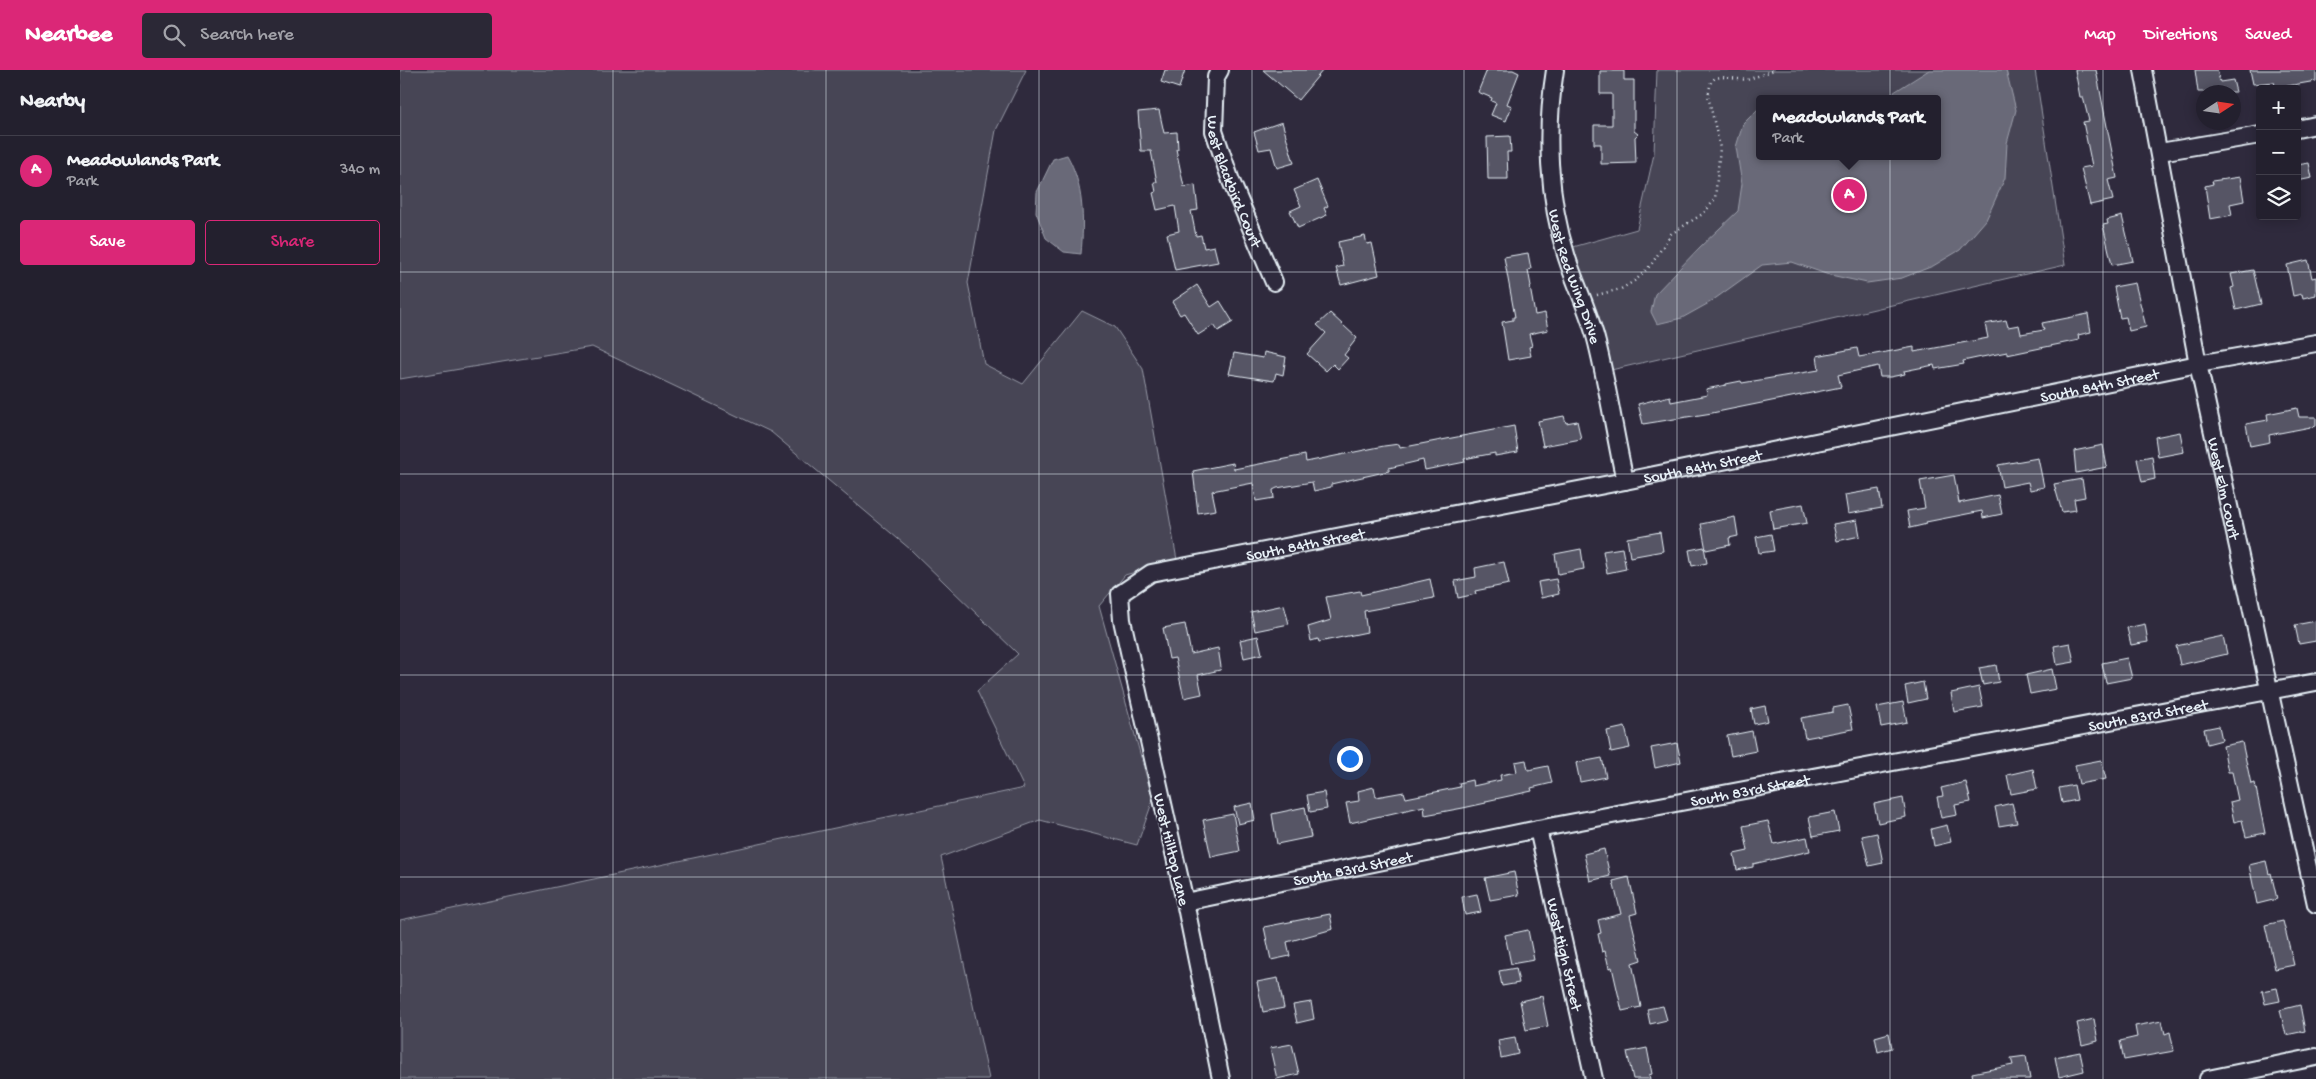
<!DOCTYPE html>
<html lang="en">
<head>
<meta charset="utf-8">
<style>
	body { margin:0; font-family:"Gochi Hand",sans-serif; background:#2b2836; color:#f1f3f6 }
	.controls { position:absolute; right:15px; top:15px; display:grid; overflow:hidden; border-radius:5px; box-shadow:0 2px 12px #0003 }
	.controls button { width:45px; height:45px; display:grid; place-items:center; padding:0; border:0; border-bottom:1px solid #403e4a; background:#23202e; color:#f1f3f6; font:25px sans-serif }
	.compass { position:absolute; left:1796px; top:15px; width:45px; height:45px; border-radius:50%; background:#23202e; box-shadow:0 2px 12px #0003; rotate:78deg }
	.you { position:absolute; left:949px; top:688px; width:18px; height:18px; margin:-12px; border:4px solid #fff; border-radius:50%; background:#1a73e8; box-shadow:0 0 0 8px #1a73e833 }
	.badge { display:grid; place-items:center; width:32px; height:32px; border-radius:50%; background:#db2777; color:#fff; font-size:16px; font-weight:700 }
	.pin { position:absolute; translate:-50% -50%; border:2px solid #fff; box-shadow:0 1px 5px #0006 }
	.popup { position:absolute; left:1356px; top:25px; width:185px; height:65px; box-sizing:border-box; display:grid; place-content:center; border-radius:5px; background:#23202e; filter:drop-shadow(0 1px 4px #0005); font-size:16px; white-space:nowrap; color:#a3a3aa }
	.popup b { font-size:19px; color:#f1f3f6 }
	.popup::after { content:''; position:absolute; left:50%; top:100%; margin-left:-10px; border:10px solid transparent; border-top-color:#23202e }
	.list { margin:0; padding:0; list-style:none }
	h2 { display:flex; justify-content:space-between; align-items:center; height:65px; margin:0; padding:0 20px; font-size:21px }
	h2 small { font-size:16px; font-weight:400; color:#a3a3aa }
	.list li { display:grid; grid-template-columns:32px 1fr auto; gap:15px; align-items:center; box-sizing:border-box; height:70px; padding:0 20px; border-top:1px solid #403e4a }
	.list b { display:block; font-size:19px; white-space:nowrap }
	.list p { margin:0; font-size:16px; white-space:nowrap; color:#a3a3aa }
	.list em { font-size:16px; font-style:normal; color:#a3a3aa }
	.actions { display:flex; gap:10px; padding:15px 20px }
	.actions a { flex:1; padding:11px 0; border:1px solid #db2777; border-radius:5px; text-align:center; font-size:18px; color:#db2777 }
	.actions .main { background:#db2777; color:#fff }
	.icon { flex:none; width:28px; height:28px; fill:none; stroke:currentColor; stroke-width:2; stroke-linecap:round; stroke-linejoin:round }
	.map { position:relative; flex:none; width:1916px; height:1009px; overflow:hidden }
	header { display:flex; align-items:center; gap:30px; box-sizing:border-box; height:70px; padding:0 25px; background:#db2777; color:#fff }
	header strong { font-size:24px }
	nav { display:flex; gap:28px; margin-inline-start:auto; font-size:18px }
	.search { width:350px; height:45px; background:#2b2836; display:flex; align-items:center; gap:12px; box-sizing:border-box; padding:0 18px; border-radius:5px; color:#a3a3aa; font-size:19px }
	main { display:flex }
	aside { flex:1; background:#23202e }
	.map>svg:first-child { display:block }
	.green { fill:#464455; stroke:#979aa6; fill-rule:evenodd }
	.water { fill:#696978; stroke:#9c9fab }
	.building { fill:#575565; stroke:#e8f1f8 }
	.lines { fill:none; stroke-linecap:round; stroke-linejoin:round }
	.minor-casing { stroke:#e8f1f8; stroke-width:20 }
	.path { stroke:#e8f1f8; stroke-width:2.5; stroke-dasharray:1 4; stroke-linecap:butt }
	.minor { stroke:#2f2a3d; stroke-width:16 }
	.grid { fill:none; stroke:#e8f1f8; stroke-width:1; stroke-opacity:0.55 }
	.labels { text-anchor:middle; stroke-width:4; stroke-linejoin:round; paint-order:stroke }
	.street-label { font-size:16px; fill:#e8f1f8; stroke:#2f2a3d }
</style>
</head>
<body>
<header>
<strong>Nearbee</strong>
<div class="search"><svg class="icon" aria-label="search" viewBox="0 0 24 24"><circle cx="10" cy="10" r="6"/><path d="M15 15l6 6"/></svg>Search here</div>
<nav><a>Map</a><a>Directions</a><a>Saved</a></nav>
</header>
<main>
<aside>
<h2>Nearby<small></small></h2>
<ul class="list">
<li><span class="badge">A</span><div><b>Meadowlands Park</b><p>Park</p></div><em>340 m</em></li>
</ul>
<div class="actions"><a class="main">Save</a><a>Share</a></div>
</aside>
<div class="map">
<svg width="1916" height="1009" viewBox="0 0 1916 1009">
	<rect width="100%" height="100%" fill="#2f2a3d"/>
	<filter id="ink" filterUnits="userSpaceOnUse"><feTurbulence type="fractalNoise" baseFrequency=".02" numOctaves="2"/><feDisplacementMap in="SourceGraphic" scale="10" xChannelSelector="R" yChannelSelector="G"/><feConvolveMatrix kernelMatrix="1 2 1 2 8 2 1 2 1" color-interpolation-filters="sRGB"/></filter>
	<g filter="url(#ink)">
		<g class="green">
			<polygon points="0,0 626,0 596,60 568,213 584,294 623,314 682,241 715,257 743,299 777,490 725,505 699,536 753,730 737,775 640,750 541,787 589,1009 0,1009 0,850 624,718 577,621 618,584 510,479 371,362 192,277 0,309"/>
			<path d="M1257 0H1635L1665 195 1211 300 1202 263 1173 177 1237 159 1254 84ZM1360 29H1538V86H1360Z"/>
		</g>
		<g class="water">
			<polygon points="1529,0 1606,0 1616,40 1607,73 1605,108 1586,150 1560,180 1533,196 1502,208 1467,213 1426,204 1392,192 1362,195 1309,233 1282,248 1257,254 1251,242 1255,224 1300,177 1338,141 1342,114 1336,77 1343,54 1360,37 1360,86 1538,86 1538,29 1483,29"/>
			<path d="M667 85C684 115 684 150 681 184L664 182 646 168 636 142 637 122 653 89Z"/>
		</g>
		<g class="building">
			<polygon points="765,0 785,0 779,18 761,12"/>
			<polygon points="863,0 923,0 898,30"/>
			<polygon points="1087,0 1113,0 1119,3 1107,34 1112,36 1106,51 1091,45 1096,33 1091,31 1092,28 1078,22"/>
			<polygon points="1675,0 1696,0 1717,108 1708,110 1713,130 1690,135 1681,98 1692,96 1683,52 1689,51 1683,27 1680,27"/>
			<polygon points="1795,0 1817,0 1820,12 1833,10 1836,22 1798,22"/>
			<polygon points="1850,0 1916,0 1916,11 1876,18 1874,12 1853,14"/>
			<polygon points="1200,1 1224,1 1224,10 1234,10 1234,61 1238,64 1235,67 1236,93 1201,94 1201,74 1194,74 1194,55 1212,55 1212,24 1200,24"/>
			<polygon points="759,40 764,63 777,62 778,79 776,79 784,117 795,115 798,140 791,141 796,166 801,165 804,178 814,176 818,192 775,200 767,164 779,161 775,136 757,140 753,123 756,122 754,112 757,112 751,81 741,81 738,42"/>
			<polygon points="882,52 894,93 877,98 871,78 859,80 854,62"/>
			<polygon points="1110,66 1111,82 1107,82 1108,109 1088,109 1087,67"/>
			<polygon points="1909,93 1912,108 1897,111 1897,95"/>
			<polygon points="1840,107 1844,131 1830,134 1832,145 1810,149 1805,116 1813,114 1812,111"/>
			<polygon points="917,110 928,136 924,138 927,145 898,158 890,141 901,136 894,120"/>
			<polygon points="1722,146 1733,191 1712,195 1703,155 1708,154 1707,150"/>
			<polygon points="965,166 967,174 972,173 979,205 941,215 936,198 943,196 938,172"/>
			<polygon points="1128,183 1131,199 1128,200 1131,216 1130,217 1135,245 1145,243 1148,260 1129,264 1132,276 1129,277 1131,286 1108,290 1102,252 1113,250 1113,247 1115,247 1104,187"/>
			<polygon points="1908,190 1912,208 1916,207 1916,225 1903,228 1902,224 1893,226 1887,195"/>
			<polygon points="1853,200 1861,234 1836,240 1831,218 1834,217 1831,204"/>
			<polygon points="1735,213 1746,257 1729,261 1726,247 1720,248 1714,217"/>
			<polygon points="797,215 811,237 820,231 833,252 818,261 814,255 798,265 784,243 780,245 772,232"/>
			<polygon points="930,243 957,268 944,285 948,288 938,299 933,294 926,301 907,284 926,263 917,255"/>
			<polygon points="1688,244 1691,262 1678,265 1679,270 1607,285 1607,282 1577,288 1563,291 1564,294 1535,299 1534,295 1504,301 1505,304 1490,307 1480,307 1478,296 1438,305 1441,317 1312,343 1243,354 1238,334 1270,326 1271,332 1307,325 1306,319 1326,315 1326,314 1341,311 1342,313 1419,300 1417,286 1457,278 1459,287 1514,277 1514,282 1588,268 1585,254 1606,250 1608,257 1619,255 1621,264 1644,260 1642,253"/>
			<polygon points="864,282 886,287 883,305 876,303 874,311 829,304 834,283 863,288"/>
			<polygon points="1897,338 1899,347 1916,347 1916,356 1869,365 1870,372 1850,376 1846,354 1868,350 1867,344"/>
			<polygon points="1164,346 1166,353 1177,351 1181,369 1143,376 1138,351"/>
			<polygon points="1114,356 1118,382 1095,386 1095,383 1064,389 1065,392 1025,400 1023,390 989,398 989,401 931,414 931,417 914,421 912,412 877,418 873,420 874,428 856,431 853,413 812,421 816,440 798,443 793,401 833,393 834,399 905,385 906,392 984,376 999,374 1000,378"/>
			<polygon points="1780,362 1784,382 1758,387 1755,367"/>
			<polygon points="1703,375 1707,397 1676,403 1674,381"/>
			<polygon points="1752,386 1755,409 1742,412 1737,389"/>
			<polygon points="1638,388 1644,417 1630,420 1628,412 1602,417 1598,395"/>
			<polygon points="1554,405 1559,433 1598,425 1602,444 1583,448 1582,441 1526,452 1527,454 1510,458 1507,441 1525,438 1520,411"/>
			<polygon points="1682,409 1685,427 1674,429 1676,440 1662,442 1654,414"/>
			<polygon points="1479,419 1482,438 1448,444 1445,425"/>
			<polygon points="1403,434 1407,453 1373,459 1370,440"/>
			<polygon points="1335,447 1338,466 1329,468 1330,475 1306,480 1301,454"/>
			<polygon points="1457,450 1460,466 1437,471 1433,454"/>
			<polygon points="1260,462 1263,481 1230,487 1227,468"/>
			<polygon points="1371,464 1374,481 1359,483 1356,467"/>
			<polygon points="1304,477 1307,493 1292,496 1289,480"/>
			<polygon points="1222,478 1226,499 1207,503 1203,481"/>
			<polygon points="1181,479 1184,499 1158,504 1155,484"/>
			<polygon points="1104,492 1109,514 1075,521 1076,524 1058,528 1055,511 1076,507 1075,498"/>
			<polygon points="1030,509 1034,528 964,541 967,562 919,572 918,569 911,571 908,557 931,550 926,527 960,521 961,525"/>
			<polygon points="1156,509 1159,524 1141,528 1138,512"/>
			<polygon points="884,535 889,554 855,561 851,542"/>
			<polygon points="1916,551 1916,571 1899,574 1895,555"/>
			<polygon points="785,554 791,584 818,578 821,597 820,600 798,605 802,624 784,628 775,588 769,589 763,558"/>
			<polygon points="1745,554 1748,572 1731,575 1727,558"/>
			<polygon points="858,566 862,584 844,588 840,570"/>
			<polygon points="1823,566 1827,584 1780,595 1776,576"/>
			<polygon points="1670,573 1674,592 1657,595 1654,576"/>
			<polygon points="1727,588 1732,608 1706,613 1702,593"/>
			<polygon points="1596,595 1599,612 1583,615 1579,598"/>
			<polygon points="1652,599 1656,619 1630,624 1626,605"/>
			<polygon points="1523,612 1526,629 1508,633 1505,616"/>
			<polygon points="1579,617 1583,637 1554,642 1551,623"/>
			<polygon points="1503,632 1507,652 1481,657 1477,637"/>
			<polygon points="1448,635 1453,659 1405,668 1401,648 1433,642 1433,638"/>
			<polygon points="1365,636 1368,651 1354,654 1351,639"/>
			<polygon points="1819,656 1822,670 1807,674 1804,659"/>
			<polygon points="1225,657 1230,678 1211,682 1207,661"/>
			<polygon points="1352,661 1356,681 1331,686 1327,666"/>
			<polygon points="1842,672 1851,714 1855,713 1865,763 1846,767 1842,750 1834,752 1830,732 1838,730 1832,702 1828,702 1823,676"/>
			<polygon points="1277,673 1281,692 1255,698 1251,678"/>
			<polygon points="1202,688 1206,707 1180,712 1176,693"/>
			<polygon points="1126,690 1128,700 1148,696 1152,713 1131,718 1132,721 1086,731 1086,733 1063,738 1025,745 1024,736 950,753 946,733 959,731 958,721 974,717 976,727 1004,722 1006,728 1060,717 1059,713 1072,710 1073,716 1101,710 1100,705 1117,702 1115,692"/>
			<polygon points="1701,690 1706,709 1679,714 1675,695"/>
			<polygon points="1633,699 1637,719 1611,724 1607,705"/>
			<polygon points="1566,712 1571,732 1555,735 1557,745 1541,748 1537,727 1543,726 1541,718"/>
			<polygon points="1674,715 1677,730 1662,733 1659,718"/>
			<polygon points="924,722 927,739 910,742 907,725"/>
			<polygon points="1503,728 1506,747 1478,753 1474,734"/>
			<polygon points="852,733 855,750 838,754 834,737"/>
			<polygon points="1612,733 1617,753 1599,756 1595,737"/>
			<polygon points="905,737 911,767 877,774 872,744"/>
			<polygon points="1435,742 1439,761 1413,766 1409,747"/>
			<polygon points="833,744 840,781 811,787 803,750"/>
			<polygon points="1368,751 1374,774 1407,767 1410,781 1353,794 1353,797 1337,800 1334,784 1348,781 1343,756"/>
			<polygon points="1547,755 1551,772 1534,776 1531,759"/>
			<polygon points="1477,763 1483,793 1469,796 1462,766"/>
			<polygon points="1204,779 1210,806 1190,811 1184,784"/>
			<polygon points="1866,791 1869,804 1871,803 1877,829 1857,834 1849,795"/>
			<polygon points="1114,802 1119,825 1090,830 1085,808"/>
			<polygon points="1229,807 1237,843 1230,845 1241,890 1232,893 1241,937 1222,941 1212,897 1209,898 1205,881 1202,882 1198,864 1201,863 1198,850 1221,844 1213,811"/>
			<polygon points="1077,824 1081,842 1065,845 1062,827"/>
			<polygon points="930,844 933,859 887,872 890,886 871,890 864,857"/>
			<polygon points="1883,851 1894,895 1875,899 1865,855"/>
			<polygon points="1128,860 1134,890 1111,894 1105,865"/>
			<polygon points="1116,898 1119,913 1102,916 1099,901"/>
			<polygon points="878,908 884,938 863,942 857,912"/>
			<polygon points="1877,918 1880,931 1865,934 1862,921"/>
			<polygon points="1142,926 1148,956 1126,960 1120,931"/>
			<polygon points="911,932 914,949 897,953 893,935"/>
			<polygon points="1900,935 1905,961 1886,965 1880,940"/>
			<polygon points="1263,936 1267,950 1250,954 1247,939"/>
			<polygon points="1694,949 1698,971 1682,975 1677,953"/>
			<polygon points="1762,951 1765,964 1770,962 1774,981 1724,990 1720,971 1737,967 1735,956"/>
			<polygon points="1489,963 1492,978 1478,982 1475,967"/>
			<polygon points="1115,967 1118,984 1101,988 1098,970"/>
			<polygon points="892,974 899,1004 877,1009 870,978"/>
			<polygon points="1247,978 1252,1004 1249,1005 1250,1009 1233,1009 1227,982"/>
			<polygon points="1680,982 1684,1001 1659,1007 1655,987"/>
			<polygon points="1626,986 1630,1009 1573,1009 1572,1003 1613,995 1611,988"/>
		</g>
		<g class="lines">
			<defs>
				<g id="minor">
					<path id="s1" d="M820 0 816 7 814 61 831 111 874 212"/>
					<path id="s2" d="M1155 0C1145 62 1148 128 1167 188 1176 216 1190 244 1197 273 1208 318 1215 365 1225 411"/>
					<path id="s3" d="M1743 0 1798 294 1916 834"/>
					<polyline points="1897,59 1916,55"/>
					<polyline points="1760,82 1860,65"/>
					<path id="s4" d="M1138 759 1194 1009"/>
					<path id="s5" d="M785 832 1138 759 1916 612"/>
					<path id="s6" d="M821 1009 785 832 722 550 720 524 751 503 1225 411 1798 294 1916 273"/>
					<polyline points="1808,1009 1916,987"/>
				</g>
			</defs>
			<use href="#minor" class="minor-casing"/>
			<polyline class="path" points="1197,225 1221,219 1236,210 1251,195 1271,164 1304,143 1315,129 1320,78 1308,25 1311,12 1315,8 1322,7 1347,10 1374,0"/>
			<use href="#minor" class="minor"/>
		</g>
	</g>
	<path class="grid" d="M213 0V1009M426 0V1009M639 0V1009M852 0V1009M1064 0V1009M1277 0V1009M1490 0V1009M1703 0V1009M0 202H1916M0 404H1916M0 605H1916M0 807H1916"/>
	<g class="labels">
		<g class="street-label">
			<text dy="6" stroke="none"><textPath href="#s1" startOffset="116">West Blackbird Court</textPath></text>
			<text dy="6" stroke="none"><textPath href="#s2" startOffset="210">West Red Wing Drive</textPath></text>
			<text dy="6" stroke="none"><textPath href="#s6" startOffset="1500">South 84th Street</textPath></text>
			<text dy="6" stroke="none"><textPath href="#s6" startOffset="1095">South 84th Street</textPath></text>
			<text dy="6" stroke="none"><textPath href="#s3" startOffset="426">West Elm Court</textPath></text>
			<text dy="6" stroke="none"><textPath href="#s6" startOffset="690">South 84th Street</textPath></text>
			<text dy="6" stroke="none"><textPath href="#s5" startOffset="981">South 83rd Street</textPath></text>
			<text dy="6" stroke="none"><textPath href="#s5" startOffset="576">South 83rd Street</textPath></text>
			<text transform="translate(773 779) rotate(77)" y="6">West Hilltop Lane</text>
			<text dy="6" stroke="none"><textPath href="#s5" startOffset="171">South 83rd Street</textPath></text>
			<text dy="6" stroke="none"><textPath href="#s4" startOffset="128">West High Street</textPath></text>
		</g>
	</g>
</svg>
<div class="controls">
<button>+</button>
<button>−</button>
<button><svg class="icon" aria-label="layers" viewBox="0 0 24 24"><path d="M12 4l9 5-9 5-9-5zM3 14l9 5 9-5"/></svg></button>
</div>
<svg class="compass" viewBox="-18 -18 36 36"><path d="M0-13l5 13h-10z" fill="#e53935"/><path d="M0 13l5-13h-10z" fill="#a3a3aa"/></svg>
<div class="you"></div>
<div class="pin badge" style="left:1449px;top:125px">A</div>
<div class="popup"><b>Meadowlands Park</b>Park</div>
</div>
</main>
</body>
</html>
